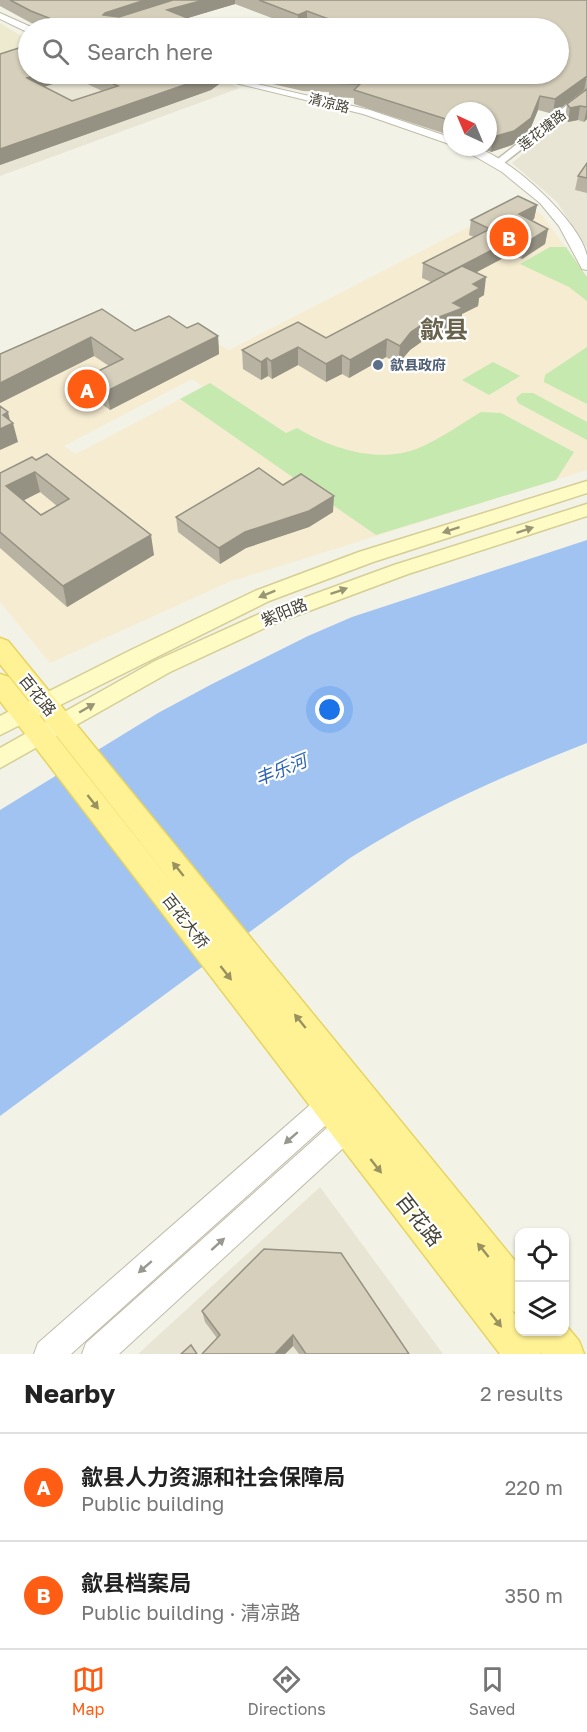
<!DOCTYPE html>
<html lang="en">
<head>
<meta charset="utf-8">
<style>
	body { margin:0; font-family:"Golos Text","Noto Sans SC",sans-serif; background:#f6f6f6; color:#222 }
	.controls { position:absolute; right:18px; bottom:18px; display:grid; overflow:hidden; border-radius:12px; box-shadow:0 2px 4px #0004 }
	.controls button { width:54px; height:54px; display:grid; place-items:center; padding:0; border:0; border-bottom:2px solid #e0e0e0; background:#fff; color:#222; font:30px sans-serif }
	.compass { position:absolute; left:443px; top:102px; width:54px; height:54px; border-radius:50%; background:#fff; box-shadow:0 2px 4px #0004; rotate:316deg }
	.you { position:absolute; left:330px; top:710px; width:21px; height:21px; margin:-15px; border:4px solid #fff; border-radius:50%; background:#1a73e8; box-shadow:0 0 0 9px #1a73e833 }
	.badge { display:grid; place-items:center; width:39px; height:39px; border-radius:50%; background:#fe5d13; color:#fff; font-size:20px; font-weight:700 }
	.pin { position:absolute; translate:-50% -50%; border:3px solid #fff; box-shadow:0 2px 6px #0006 }
	.list { margin:0; padding:0; list-style:none }
	h2 { display:flex; justify-content:space-between; align-items:center; height:78px; margin:0; padding:0 24px; font-size:26px }
	h2 small { font-size:20px; font-weight:400; color:#767676 }
	.list li { display:grid; grid-template-columns:39px 1fr auto; gap:18px; align-items:center; box-sizing:border-box; height:108px; padding:0 24px; border-top:2px solid #e0e0e0 }
	.list b { display:block; font-size:22px; white-space:nowrap }
	.list p { margin:0; font-size:20px; white-space:nowrap; color:#767676 }
	.list em { font-size:20px; font-style:normal; color:#767676 }
	.icon { flex:none; width:33px; height:33px; fill:none; stroke:currentColor; stroke-width:2; stroke-linecap:round; stroke-linejoin:round }
	.map { position:relative; flex:none; width:587px; height:1354px; overflow:hidden }
	.search { position:absolute; background:#fff; box-shadow:0 2px 4px #0004; left:18px; right:18px; top:18px; height:66px; display:flex; align-items:center; gap:15px; box-sizing:border-box; padding:0 21px; border-radius:33px; color:#767676; font-size:22px }
	.sheet { height:294px; background:#fff }
	nav { display:flex; justify-content:space-around; align-items:center; box-sizing:border-box; height:84px; border-top:2px solid #e0e0e0; background:#fff; font-size:16px; color:#767676 }
	nav a { display:grid; justify-items:center; gap:3px }
	nav .on { color:#fe5d13 }
	.map>svg:first-child { display:block }
	.residential { fill:#e8e5d4 }
	.commercial { fill:#f6ecd1; fill-rule:evenodd }
	.education { fill:#edead0 }
	.green { fill:#c5e9ae }
	.water { fill:#a1c3f2 }
	.lines { fill:none; stroke-linecap:round; stroke-linejoin:round }
	.minor-casing { stroke:#bfbba9; stroke-width:3 }
	.tertiary-casing { stroke:#bfbba9; stroke-width:2 }
	.secondary-casing { stroke:#d5ce95; stroke-width:3 }
	.primary-casing { stroke:#e6d462; stroke-width:3 }
	.minor { fill:#fff; fill-rule:evenodd }
	.tertiary { fill:#fff; fill-rule:evenodd }
	.secondary { fill:#fffbc5; fill-rule:evenodd }
	.primary { fill:#fff294; fill-rule:evenodd }
	.wall { fill:#b7b2a1; fill-rule:evenodd }
	.shaded-wall { fill:#959183 }
	.building { fill:#d5cfbb; stroke:#959183; stroke-width:1.5; fill-rule:evenodd }
	.oneway { fill:#999676 }
	.oneway2 { fill:#999260 }
	.oneway3 { fill:#999890 }
	.service-dot { fill:#5c6f8a; stroke:#fff; stroke-width:2 }
	.labels { text-anchor:middle; stroke-width:4.5; stroke-linejoin:round; paint-order:stroke }
	.far-street-label { font-size:14px; fill:#464335; stroke:#fff }
	.far-service-label { font-size:14px; font-weight:bold; fill:#4e5e75; stroke:#fff; text-anchor:start }
	.street-label { font-size:16px; fill:#464335; stroke:#fff }
	.water-label { font-size:18px; font-style:italic; fill:#2c64b5; stroke:#fff }
	.near-street-label { font-size:20px; fill:#464335; stroke:#fff }
	.far-town-label { font-size:24px; font-weight:bold; fill:#69634c; stroke:#fff }
</style>
</head>
<body>
<div class="map">
<svg width="587" height="1354" viewBox="0 0 587 1354">
	<rect width="100%" height="100%" fill="#f3f2e6"/>
	<g class="residential">
		<polygon points="0,67 28,74 188,74 226,82 240,88 0,176"/>
		<polygon points="587,100 587,248 557,202 512,163"/>
		<polygon points="320,1187 443,1354 138,1354"/>
	</g>
	<path class="commercial" d="M517 202 542 215 587 277V470L229 582 50 663 0 602V360L140 345 183 325 229 350ZM192 379 203 387 76 454 64 446Z"/>
	<polygon class="education" points="0,23 28,40 28,46 0,56"/>
	<g class="green">
		<polygon points="550,247 566,247 587,277 587,301 569,287 520,264"/>
		<polygon points="587,347 587,404 544,382 545,375"/>
		<polygon points="493,362 520,376 489,395 462,380"/>
		<path d="M210 383 286 433 297 428C332 449 381 465 421 447 441 438 461 424 481 412L501 413 574 452 556 480 376 535 180 399Z"/>
		<polygon points="522,393 533,393 587,422 587,440 518,403 516,398"/>
	</g>
	<path class="water" d="M587 540V743C501 777 429 808 350 858L0 1116V810L158 713 212 684 308 636 352 617Z"/>
	<g class="lines">
		<defs>
			<polygon id="minor" points="584,92 587,92 587,98 500,166 494,166 494,162"/>
			<g id="tertiary">
				<polygon points="0,13 31,27 32,28 28,28 28,32 25,31 0,19"/>
				<polygon points="198,74 214,74 370,110 452,138 452,145 363,114"/>
				<path d="M459 147C464 147 469 146 473 147 507 154 581 222 587 256 587 260 587 266 587 270L582 269 559 226 540 203 502 172Z"/>
				<polygon points="336,1086 345,1090 349,1099 345,1108 71,1354 34,1354 38,1343 327,1090"/>
				<polygon points="355,1107 364,1111 368,1120 364,1129 119,1354 82,1354 86,1343 346,1111"/>
			</g>
			<g id="secondary">
				<polygon points="587,481 587,493 373,562 269,601 0,735 0,716 131,650 255,591 359,552"/>
				<polygon points="587,504 587,516 408,574 271,625 170,672 0,768 0,748 155,661 257,615 394,565"/>
			</g>
			<polygon id="primary" points="0,638 8,641 520,1267 520,1314 512,1311 520,1320 520,1332 529,1332 531,1334 530,1332 564,1332 564,1323 579,1341 584,1354 542,1354 540,1352 541,1354 500,1354 0,701 0,674 9,677 181,894 0,664"/>
		</defs>
		<use href="#minor" class="minor-casing"/>
		<use href="#tertiary" class="tertiary-casing"/>
		<use href="#secondary" class="secondary-casing"/>
		<use href="#primary" class="primary-casing"/>
		<use href="#minor" class="minor"/>
		<use href="#tertiary" class="tertiary"/>
		<use href="#secondary" class="secondary"/>
		<use href="#primary" class="primary"/>
	</g>
	<g class="wall">
		<polygon points="0,0 587,0 587,119 584,122 578,120 568,122 565,118 567,104 586,90 584,90 553,114 538,110 529,132 512,145 491,152 480,147 488,147 488,111 452,111 452,136 354,104 354,98 329,97 329,92 303,91 268,83 245,74 558,74 558,28 318,28 307,24 298,28 235,4 187,18 213,28 43,28 33,24 0,6"/>
		<path d="M0 54 28 74H235L231 76 222 74V82L211 90 0 165ZM73 77 102 91 72 101 44 87Z"/>
		<polygon points="587,163 587,193 575,190 578,176"/>
		<polygon points="537,205 534,219 532,220 548,229 545,244 522,259 511,254 476,272 484,295 479,298 478,306 462,314 461,326 424,340 410,350 398,364 386,357 349,378 342,374 326,382 298,365 272,379 268,376 261,380 243,369 242,350 326,338 431,282 422,278 423,263 474,237 469,235 471,220"/>
		<polygon points="102,309 135,331 187,328 218,336 219,354 110,410 89,395 86,377 109,366 94,356 0,403 0,354"/>
		<path d="M32 457 154 555 67 607 0 548V473ZM40 492 57 506 41 515 23 500Z"/>
		<polygon points="283,485 333,512 309,527 246,548 220,564 178,532 176,517"/>
		<polygon points="202,1311 409,1354 299,1354 293,1346 285,1354 202,1354 217,1338 205,1322"/>
	</g>
	<g class="shaded-wall">
		<polygon points="145,0 186,0 105,28 103,15 105,13"/>
		<polygon points="204,0 235,0 235,4 168,24 167,10"/>
		<polygon points="307,11 307,24 298,28 298,15"/>
		<polygon points="40,74 73,74 73,77 29,92 27,78"/>
		<polygon points="214,74 222,74 222,82 211,90 0,165 0,149"/>
		<polygon points="587,76 584,90 553,114 555,99"/>
		<polygon points="540,96 538,110 529,132 512,145 491,152 493,137"/>
		<polygon points="580,106 578,120 568,122 570,108"/>
		<polygon points="587,107 587,119 584,122"/>
		<polygon points="537,205 534,219 517,228 519,214"/>
		<polygon points="548,229 545,244 522,259 524,244"/>
		<polygon points="513,239 511,254 445,289 446,274"/>
		<polygon points="486,277 484,295 479,298 478,306 462,314 461,326 424,340 410,350 398,364 400,346 411,332 453,303 473,284"/>
		<polygon points="218,336 219,354 110,410 107,391"/>
		<polygon points="91,337 94,356 0,403 0,383"/>
		<polygon points="387,339 386,357 349,378 350,360"/>
		<polygon points="298,347 298,365 272,379 271,361"/>
		<polygon points="342,355 342,374 326,382 326,364"/>
		<polygon points="267,358 268,376 261,380 261,362"/>
		<polygon points="8,412 11,424 13,423 18,442 0,450 0,429 3,415"/>
		<polygon points="35,472 40,492 11,507 6,486"/>
		<polygon points="334,496 333,512 309,527 246,548 220,564 219,548 245,532"/>
		<polygon points="151,535 154,555 67,607 63,586"/>
		<polygon points="293,1335 293,1346 285,1354 275,1354"/>
	</g>
	<g class="building">
		<polygon points="10,0 145,0 105,13 103,15 119,17 173,0 204,0 167,10 213,28 74,28 31,11"/>
		<polygon points="259,0 587,0 587,76 555,99 540,96 531,118 514,131 493,137 488,135 488,111 452,111 452,121 354,90 360,84 330,83 331,78 303,77 287,74 558,74 558,28 353,28 307,11 298,15"/>
		<polygon points="28,45 28,74 40,74 27,78 72,101 118,86 92,74 214,74 210,76 0,149 0,54"/>
		<polygon points="587,89 587,107 580,106 570,108 567,104"/>
		<polygon points="587,163 587,178 578,176"/>
		<polygon points="518,196 537,205 519,214 548,229 524,244 513,239 446,274 423,263 490,229 471,220"/>
		<polygon points="462,266 486,277 473,284 480,288 453,303 463,308 426,322 411,332 400,346 387,339 350,360 342,355 326,364 298,347 271,361 267,358 261,362 242,350 298,322 326,338"/>
		<polygon points="102,309 135,331 169,316 187,328 198,323 218,336 107,391 86,377 123,359 91,337 0,383 0,354"/>
		<polygon points="0,406 8,412 3,415 13,423 0,429"/>
		<path d="M47 454 151 535 63 586 0 532V473L32 457 36 460ZM35 472 69 499 41 515 6 486Z"/>
		<polygon points="259,468 283,485 301,474 334,496 309,511 245,532 219,548 176,517"/>
		<polygon points="264,1249 341,1253 409,1354 306,1354 293,1335 275,1354 202,1354 220,1335 202,1311"/>
		<polygon points="191,1345 197,1354 181,1354"/>
	</g>
	<defs><path id="oneway-solid" d="M-6-.8H1V-3.2L6.5 0L1 3.2V.8H-6Z" transform="scale(1.5)"/></defs>
	<g class="oneway">
		<use href="#oneway-solid" transform="translate(451 530) rotate(162)"/>
		<use href="#oneway-solid" transform="translate(525 530) rotate(-18)"/>
		<use href="#oneway-solid" transform="translate(339 591) rotate(-19)"/>
		<use href="#oneway-solid" transform="translate(267 594) rotate(158)"/>
		<use href="#oneway-solid" transform="translate(87 708) rotate(-30)"/>
	</g>
	<g class="oneway2">
		<use href="#oneway-solid" transform="translate(93 802) rotate(52)"/>
		<use href="#oneway-solid" transform="translate(178 869) rotate(-129)"/>
		<use href="#oneway-solid" transform="translate(226 973) rotate(52)"/>
		<use href="#oneway-solid" transform="translate(300 1021) rotate(-129)"/>
		<use href="#oneway-solid" transform="translate(376 1166) rotate(52)"/>
		<use href="#oneway-solid" transform="translate(483 1250) rotate(-129)"/>
		<use href="#oneway-solid" transform="translate(496 1320) rotate(52)"/>
	</g>
	<g class="oneway3">
		<use href="#oneway-solid" transform="translate(291 1138) rotate(139)"/>
		<use href="#oneway-solid" transform="translate(218 1244) rotate(-42)"/>
		<use href="#oneway-solid" transform="translate(145 1267) rotate(139)"/>
	</g>
	<circle class="service-dot" cx="378" cy="365" r="6"/>
	<g class="labels">
		<g class="far-street-label">
			<text transform="translate(329 103) rotate(14)" y="5">清凉路</text>
			<text transform="translate(542 130) rotate(-38)" y="5">莲花塘路</text>
		</g>
		<g class="far-service-label">
			<text x="390" y="370">歙县政府</text>
		</g>
		<g class="street-label">
			<text transform="translate(284 612) rotate(-22)" y="6">紫阳路</text>
			<text transform="translate(38 695) rotate(51)" y="6">百花路</text>
			<text transform="translate(186 921) rotate(52)" y="6">百花大桥</text>
		</g>
		<g class="water-label">
			<text transform="translate(281 770) rotate(-22)" y="6">丰乐河</text>
		</g>
		<g class="near-street-label">
			<text transform="translate(419 1220) rotate(52)" y="7">百花路</text>
		</g>
		<g class="far-town-label">
			<text x="444" y="338">歙县</text>
		</g>
	</g>
</svg>
<div class="controls">
<button><svg class="icon" aria-label="locate" viewBox="0 0 24 24"><circle cx="12" cy="12" r="6"/><path d="M12 2v4M12 18v4M2 12h4M18 12h4"/></svg></button>
<button><svg class="icon" aria-label="layers" viewBox="0 0 24 24"><path d="M12 4l9 5-9 5-9-5zM3 14l9 5 9-5"/></svg></button>
</div>
<svg class="compass" viewBox="-18 -18 36 36"><path d="M0-13l5 13h-10z" fill="#e53935"/><path d="M0 13l5-13h-10z" fill="#767676"/></svg>
<div class="you"></div>
<div class="pin badge" style="left:87px;top:389px">A</div>
<div class="pin badge" style="left:509px;top:237px">B</div>
<div class="search"><svg class="icon" aria-label="search" viewBox="0 0 24 24"><circle cx="10" cy="10" r="6"/><path d="M15 15l6 6"/></svg>Search here</div>
</div>
<section class="sheet">
<h2>Nearby<small>2 results</small></h2>
<ul class="list">
<li><span class="badge">A</span><div><b>歙县人力资源和社会保障局</b><p>Public building</p></div><em>220 m</em></li>
<li><span class="badge">B</span><div><b>歙县档案局</b><p>Public building · 清凉路</p></div><em>350 m</em></li>
</ul>
</section>
<nav>
<a class="on"><svg class="icon" aria-label="map" viewBox="0 0 24 24"><path d="M3 6l6-2 6 2 6-2v14l-6 2-6-2-6 2zM9 4v14M15 6v14"/></svg>Map</a>
<a><svg class="icon" aria-label="directions" viewBox="0 0 24 24"><path d="M12 3l9 9-9 9-9-9zM9 14v-3h6M13 9l2 2-2 2"/></svg>Directions</a>
<a><svg class="icon" aria-label="saved" viewBox="0 0 24 24"><path d="M7 4h10v16l-5-4-5 4z"/></svg>Saved</a>
</nav>
</body>
</html>
